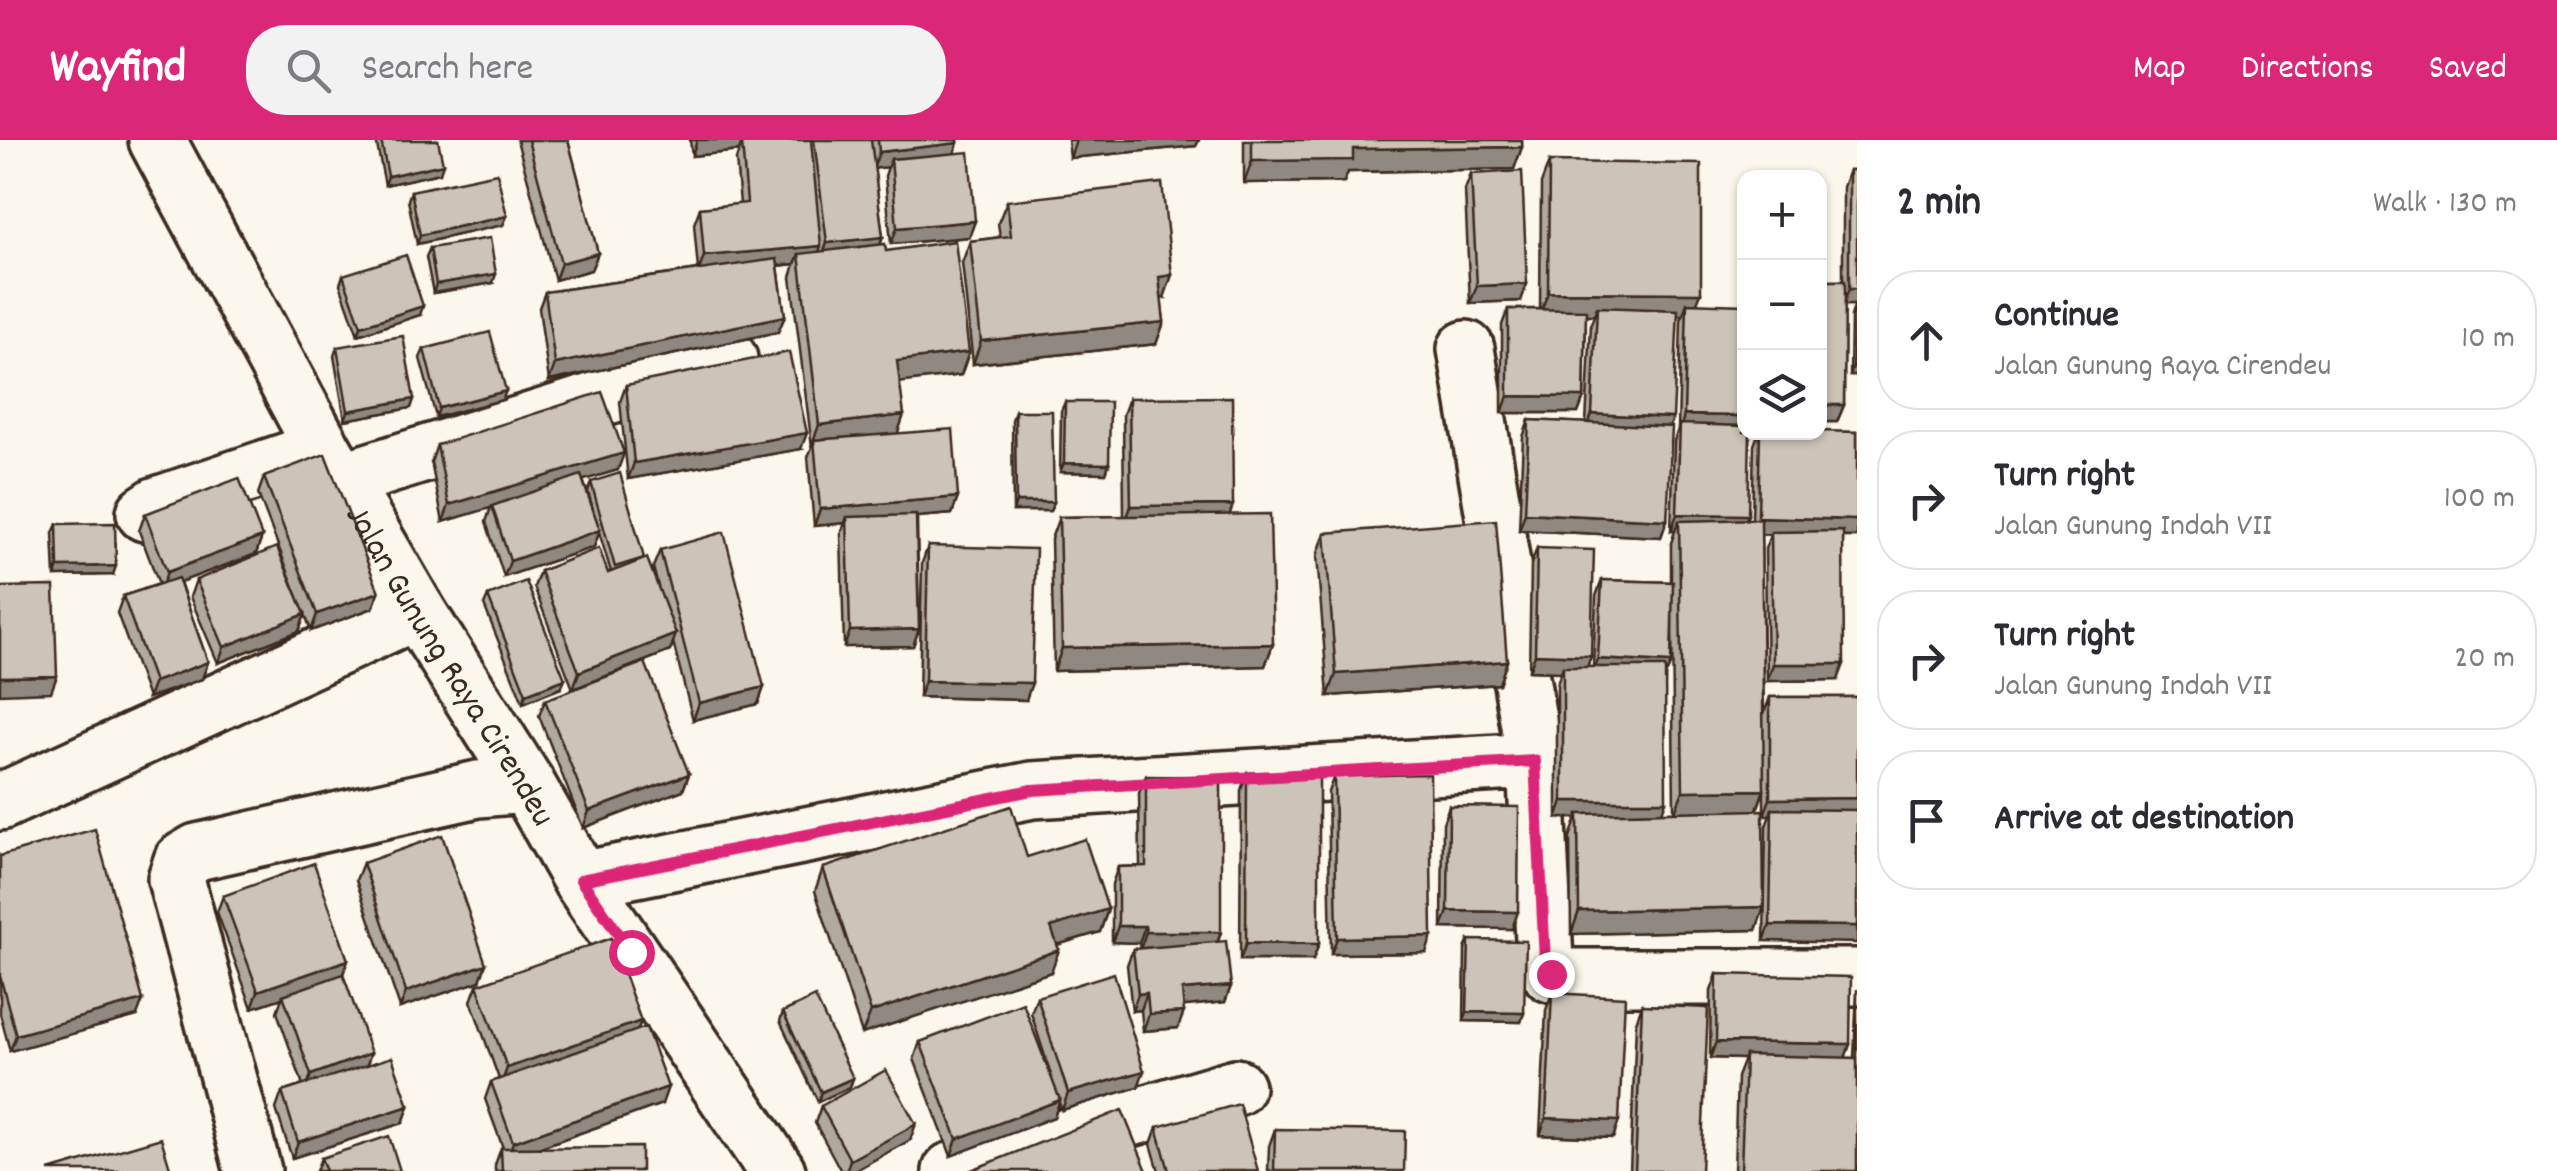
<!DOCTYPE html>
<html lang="en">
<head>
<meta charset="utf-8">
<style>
	body { margin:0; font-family:Dekko,sans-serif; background:#f2f2f3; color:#2b2b33 }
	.controls { position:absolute; right:30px; top:30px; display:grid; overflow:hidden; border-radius:20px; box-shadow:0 2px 8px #0004 }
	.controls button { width:90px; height:90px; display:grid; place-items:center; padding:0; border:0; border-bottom:2px solid #e1e1e2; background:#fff; color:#2b2b33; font:50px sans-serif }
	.stop { position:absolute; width:30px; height:30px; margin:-22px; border:8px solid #db2777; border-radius:50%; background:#fff }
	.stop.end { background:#db2777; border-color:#fff; box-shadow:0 2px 10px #0008 }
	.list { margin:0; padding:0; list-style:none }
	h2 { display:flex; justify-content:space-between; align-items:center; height:130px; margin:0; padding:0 40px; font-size:42px }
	h2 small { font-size:32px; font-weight:400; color:#7c7c81 }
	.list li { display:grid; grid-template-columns:65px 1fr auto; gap:30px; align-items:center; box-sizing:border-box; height:140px; margin:0 20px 20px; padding:0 20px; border:2px solid #e1e1e2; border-radius:40px }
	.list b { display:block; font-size:38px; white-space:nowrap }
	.list p { margin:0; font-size:32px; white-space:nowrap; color:#7c7c81 }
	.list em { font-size:32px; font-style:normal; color:#7c7c81 }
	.icon { flex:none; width:55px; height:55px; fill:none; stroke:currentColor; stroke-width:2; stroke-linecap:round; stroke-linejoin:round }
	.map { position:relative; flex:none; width:1857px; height:1031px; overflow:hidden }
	header { display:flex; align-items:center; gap:60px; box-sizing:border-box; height:140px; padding:0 50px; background:#db2777; color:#fff }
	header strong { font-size:48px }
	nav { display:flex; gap:55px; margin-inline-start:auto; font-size:35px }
	.search { width:700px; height:90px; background:#f2f2f3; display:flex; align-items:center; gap:25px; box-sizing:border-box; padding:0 35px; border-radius:40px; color:#7c7c81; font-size:38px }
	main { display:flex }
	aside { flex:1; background:#fff }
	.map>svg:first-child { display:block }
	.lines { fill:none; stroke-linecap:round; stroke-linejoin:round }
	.minor-casing { stroke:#3b2a1e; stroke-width:62 }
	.minor { stroke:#fbf7ec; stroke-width:55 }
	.wall { fill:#afa99f; stroke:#3b2a1e; stroke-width:2.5; fill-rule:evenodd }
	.shaded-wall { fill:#8f8982; stroke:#3b2a1e; stroke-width:2.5 }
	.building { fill:#ccc4b9; stroke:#3b2a1e; stroke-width:2.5 }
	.route { stroke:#db2777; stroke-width:12 }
	.labels { text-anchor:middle; stroke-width:8; stroke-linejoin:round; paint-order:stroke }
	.street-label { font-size:35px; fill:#3b2a1e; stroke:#fbf7ec }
</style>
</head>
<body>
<header>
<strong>Wayfind</strong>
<div class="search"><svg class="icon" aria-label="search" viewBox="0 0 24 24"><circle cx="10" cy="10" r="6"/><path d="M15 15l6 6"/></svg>Search here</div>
<nav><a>Map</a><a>Directions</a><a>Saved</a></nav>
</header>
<main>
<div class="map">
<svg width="1857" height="1031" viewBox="0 0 1857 1031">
	<rect width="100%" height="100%" fill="#fbf7ec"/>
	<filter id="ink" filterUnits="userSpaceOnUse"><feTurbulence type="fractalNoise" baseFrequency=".01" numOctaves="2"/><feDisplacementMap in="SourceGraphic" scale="20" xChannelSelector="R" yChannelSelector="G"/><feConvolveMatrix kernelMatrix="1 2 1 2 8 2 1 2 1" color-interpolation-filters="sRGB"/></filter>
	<g filter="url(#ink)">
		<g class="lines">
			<defs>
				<g id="minor">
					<path id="s1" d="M157 0 323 309 417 471 527 645 581 740 777 1031"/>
					<polyline points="1466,209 1535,621"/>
					<polyline points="342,340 729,219"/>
					<polyline points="145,373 157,365 323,309"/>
					<polyline points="0,662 417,471"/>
					<polyline points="581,740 1032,650 1535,621 1545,821 1551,834 1561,837 1857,837"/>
					<polyline points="253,1031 176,739 182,721 197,712 478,649 527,645"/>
					<polyline points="951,1031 1236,947"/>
				</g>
			</defs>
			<use href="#minor" class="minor-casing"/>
			<use href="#minor" class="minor"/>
		</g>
		<g class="wall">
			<polygon points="376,0 438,0 440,33 385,45"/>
			<polygon points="517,0 568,0 598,113 591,130 555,140"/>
			<polygon points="690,0 958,0 954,14 975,81 969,97 891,104 885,36 888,27 874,28 883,97 880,105 969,212 961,235 900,242 897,293 958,357 952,374 917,377 919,489 913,506 844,507 841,394 845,383 814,386 808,317 812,307 791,137 795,124 778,126 785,176 778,192 549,241 539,168 545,152 698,130 694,84 700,68 740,64 736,20 739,11 692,16"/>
			<polygon points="1068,0 1199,0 1196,6 1070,18"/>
			<polygon points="1244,0 1522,0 1522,7 1514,29 1348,32 1344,42 1244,43"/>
			<path d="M1549 22 1697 164 1750 293 1746 379H1752L1754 305 1759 292H1857V395L1856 397H1843L1838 540 1767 541 1765 409 1770 395 1761 394 1764 574 1770 557H1857L1764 801 1766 686 1770 675H1764V650L1757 670 1764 767 1756 790 1571 794 1570 697 1577 678H1557V544L1561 532 1529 531 1531 424 1537 408 1591 516 1587 527H1593L1596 456 1602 440 1671 442V403L1675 391H1671L1674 301 1678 289 1681 180 1683 175H1677L1669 287 1667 380 1661 397 1519 390 1523 297 1529 280 1586 283 1591 184 1594 175H1586L1584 257 1578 273H1502V185L1508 169H1540L1541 44ZM1672 476 1674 672H1662L1665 537Z"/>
			<polygon points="1849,30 1857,30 1857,165 1844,165 1844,265 1837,282 1820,282 1820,141 1843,141 1843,47"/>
			<polygon points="1471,34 1521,161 1470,163 1465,50"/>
			<polygon points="411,51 507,76 503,85 417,104 408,60"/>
			<polygon points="1007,61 1164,158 1161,158 1164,182 1156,204 973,224 962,123 970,101 1000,97 998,83"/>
			<polygon points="430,108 493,143 433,153 426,117"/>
			<polygon points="343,135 420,175 358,195 340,144"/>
			<polygon points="1854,167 1857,236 1850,236 1851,176"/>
			<polygon points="337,207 414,259 411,268 345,280 334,216"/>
			<polygon points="424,209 502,260 436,277 420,218"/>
			<polygon points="626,245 801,309 628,339 620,262"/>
			<polygon points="1129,258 1230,374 1273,504 1265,526 1054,531 1051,399 1059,377 1124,376 1123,275"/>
			<polygon points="1065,262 1109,324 1106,333 1060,332 1061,271"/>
			<polygon points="1015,271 1054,362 1050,371 1013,371 1012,280"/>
			<polygon points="437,305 618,330 583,340 593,369 588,351 591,342 644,419 660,454 653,427 660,410 764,547 758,564 693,580 673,502 670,511 573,549 534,447 540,431 611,432 599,392 594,407 504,437 486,382 491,367 443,382 431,322"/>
			<polygon points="264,337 379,452 373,468 311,491 305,474 299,491 218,523 190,457 196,440 301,465 258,354"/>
			<polygon points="145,374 262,397 256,414 180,442 208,522 202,539 148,558 117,473 123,456 159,444 139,391"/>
			<polygon points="57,384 113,435 55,436 53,393"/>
			<polygon points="1325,393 1507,521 1499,544 1328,556 1317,416"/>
			<polygon points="928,406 1026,560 919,557 922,423"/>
			<polygon points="488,456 565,539 561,548 523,563 484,465"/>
			<polygon points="545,560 689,634 683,650 583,688 539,576"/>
			<polygon points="1247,633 1313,820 1240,820 1241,650"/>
			<polygon points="1146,636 1221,792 1218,802 1231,846 1225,862 1183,866 1178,888 1143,891 1141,870 1132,871 1127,825 1133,809 1140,808 1139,803 1112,802 1112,744 1118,727 1140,726 1139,653"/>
			<polygon points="1334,636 1426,813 1331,814 1328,652"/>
			<polygon points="1449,666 1512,789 1442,788 1443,683"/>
			<polygon points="0,716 137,876 10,911 0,874"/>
			<polygon points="1027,717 1108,769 1100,792 1057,805 1051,832 862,894 815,751 823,728"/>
			<polygon points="363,723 480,841 400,868 356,740"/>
			<polygon points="223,756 348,820 343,834 366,925 409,966 403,983 292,1018 276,969 282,952 303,945 277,872 282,858 252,868 217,772"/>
			<polygon points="1469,800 1524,873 1521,882 1464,881 1465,809"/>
			<polygon points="1717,834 1850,904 1845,918 1854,918 1857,849 1857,1031 1734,1031 1737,937 1744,919 1710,918 1711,851"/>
			<polygon points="477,845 638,890 662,964 538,1008 641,1031 495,1031 495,1025 501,1008 503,1008 485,959 491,942 499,939 471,861"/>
			<polygon points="1552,853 1619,981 1613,998 1540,995 1546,870"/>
			<polygon points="1037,857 1138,947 1062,970 1059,963 1054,977 951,1016 914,919 920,902 1051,935 1031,873"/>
			<polygon points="1642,865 1701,1031 1630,1031 1636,882"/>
			<polygon points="783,872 853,938 850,947 818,962 780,881"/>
			<polygon points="821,966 910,1000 854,1031 841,1031 815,983"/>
			<polygon points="1157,987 1258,1031 1159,1031 1151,1004"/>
			<polygon points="1275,989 1404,1031 1268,1031 1269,1006"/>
			<polygon points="321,1018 400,1031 316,1031"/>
		</g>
		<g class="shaded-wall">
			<polygon points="697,0 812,0 810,4 742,3 739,11 692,16"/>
			<polygon points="1076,0 1199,0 1196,6 1070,18"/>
			<polygon points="958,3 952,20 891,19 888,27 873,29 879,12"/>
			<polygon points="1522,7 1514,29 1348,32 1344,42 1244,43 1252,21 1353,9"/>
			<polygon points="443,24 440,33 385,45 388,36"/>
			<polygon points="507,76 503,85 417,104 420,95"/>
			<polygon points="975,81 969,97 891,104 897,88"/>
			<polygon points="883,97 877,113 821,120 827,103"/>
			<polygon points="821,106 815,123 799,114 795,124 698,133 704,116"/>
			<polygon points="598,113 591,130 555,140 561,123"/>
			<polygon points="496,134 493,143 433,153 436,144"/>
			<polygon points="1172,135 1164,158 1151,159 1159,137"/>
			<polygon points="1527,144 1521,161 1470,163 1477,146"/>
			<polygon points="1849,149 1857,149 1857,165 1843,165"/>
			<polygon points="1548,152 1701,153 1692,175 1687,163 1683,175 1597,175 1597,167 1594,175 1540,175"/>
			<polygon points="423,166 420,175 358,195 361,186"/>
			<polygon points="785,176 778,192 549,241 555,224"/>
			<polygon points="1164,182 1156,204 973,224 981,201"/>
			<polygon points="969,212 961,235 889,244 897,221"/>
			<polygon points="1853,227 1857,227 1857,236 1850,236"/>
			<polygon points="506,251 502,260 436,277 439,268"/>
			<polygon points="1508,256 1584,257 1578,273 1502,273"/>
			<polygon points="414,259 411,268 345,280 348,271"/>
			<polygon points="1820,265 1844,265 1837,282 1820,282"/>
			<polygon points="1592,274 1673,278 1667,294 1586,291"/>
			<polygon points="904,275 896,298 814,300 811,307 819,285"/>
			<polygon points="1684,275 1744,276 1744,292 1754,292 1754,293 1680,292"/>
			<polygon points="807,293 801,309 628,339 634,323"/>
			<polygon points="624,313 618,330 443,382 449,365"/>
			<polygon points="1064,323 1109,324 1106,333 1060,332"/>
			<polygon points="958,357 952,374 847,383 847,377 845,383 814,386 820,369"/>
			<polygon points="1016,362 1054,362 1050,371 1013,371"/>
			<polygon points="1233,365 1227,382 1125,383 1131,366"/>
			<polygon points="1525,373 1667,380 1661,397 1519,390"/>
			<polygon points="1677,374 1748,375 1741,392 1679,381 1675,391 1671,391"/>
			<polygon points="1758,377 1857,380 1857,395 1856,397 1752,394"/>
			<polygon points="600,390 594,407 504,437 510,421"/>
			<polygon points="262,397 256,414 161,449 167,432"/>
			<polygon points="116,426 113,435 55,436 58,427"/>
			<polygon points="379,452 373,468 311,491 317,474"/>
			<polygon points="305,474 299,491 218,523 224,507"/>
			<polygon points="919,489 913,506 844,507 850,491"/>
			<polygon points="676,494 670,511 573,549 579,532"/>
			<polygon points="1273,504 1265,526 1054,531 1062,508"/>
			<polygon points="1535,514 1591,516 1585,533 1563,527 1561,532 1529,531"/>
			<polygon points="1598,519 1671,523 1664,539 1592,536"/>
			<polygon points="1507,521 1499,544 1328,556 1336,534"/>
			<polygon points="208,522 202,539 148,558 154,542"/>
			<polygon points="1773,524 1844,524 1838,540 1767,541"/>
			<polygon points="57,536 51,552 0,554 0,537"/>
			<polygon points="565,539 561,548 523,563 526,554"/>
			<polygon points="925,541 1032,543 1026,560 919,557"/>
			<polygon points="764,547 758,564 693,580 699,563"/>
			<polygon points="689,634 683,650 583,688 589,671"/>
			<polygon points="1764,650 1756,672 1674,674 1683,651"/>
			<polygon points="1857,658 1857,675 1772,669 1770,675 1764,675 1770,659"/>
			<polygon points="1563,661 1666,661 1660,678 1578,674 1577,678 1557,678"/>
			<polygon points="1764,767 1756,790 1571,794 1579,771"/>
			<polygon points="1108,769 1100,792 1043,809 1051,787"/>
			<polygon points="1448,771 1518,772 1512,789 1442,788"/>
			<polygon points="1770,785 1857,786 1857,803 1764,801"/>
			<polygon points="1118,786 1145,786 1139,803 1112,802"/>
			<polygon points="1146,792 1221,792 1215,808 1140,809"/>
			<polygon points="1432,796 1426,813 1331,814 1337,798"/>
			<polygon points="1246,803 1319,804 1313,820 1240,820"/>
			<polygon points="1059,810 1051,832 862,894 871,872"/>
			<polygon points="348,820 342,836 283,855 282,858 252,868 258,851"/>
			<polygon points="486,824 480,841 400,868 406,852"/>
			<polygon points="1231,846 1225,862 1176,867 1182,850"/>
			<polygon points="1147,853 1141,870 1132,871 1138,854"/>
			<polygon points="143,860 137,876 10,911 16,895"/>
			<polygon points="1184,872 1178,888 1143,891 1149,874"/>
			<polygon points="1467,872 1524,873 1521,882 1464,881"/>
			<polygon points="641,881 635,897 501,945 507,928"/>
			<polygon points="1716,902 1850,904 1844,921 1745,915 1744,919 1710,918"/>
			<polygon points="371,913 365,930 305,952 311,935"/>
			<polygon points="1144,931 1138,947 1062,970 1068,953"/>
			<polygon points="853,938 850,947 818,962 821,952"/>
			<polygon points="668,947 662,964 507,1019 513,1002"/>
			<polygon points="1060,960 1054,977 951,1016 957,999"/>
			<polygon points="409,966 403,983 292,1018 298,1002"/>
			<polygon points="1546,978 1619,981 1613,998 1540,995"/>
			<polygon points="916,984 910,1000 854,1031 846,1031 850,1020"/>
		</g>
		<g class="building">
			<polygon points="381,0 438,0 443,24 388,36"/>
			<polygon points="528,0 568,0 598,113 561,123"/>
			<polygon points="779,0 811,0 821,106 704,116 700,68 747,63 742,3"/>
			<polygon points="814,0 871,0 883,97 827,103"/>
			<polygon points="878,0 958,0 958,3 879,12"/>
			<polygon points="1252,0 1522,0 1522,7 1353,9 1353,20 1252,21"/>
			<polygon points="969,12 975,81 897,88 891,19"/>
			<polygon points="1549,22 1701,24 1701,153 1548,152"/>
			<rect x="1849" y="30" width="8" height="119"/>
			<polygon points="1522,31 1527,144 1477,146 1471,34"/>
			<polygon points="497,33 507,76 420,95 411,51"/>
			<polygon points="1162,43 1172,135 1159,137 1164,182 981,201 970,101 1011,96 1007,61"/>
			<polygon points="490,98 496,134 436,144 430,108"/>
			<polygon points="955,101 969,212 897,221 904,275 819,285 799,114 885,104 886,111"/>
			<polygon points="406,115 423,166 361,186 343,135"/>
			<polygon points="777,119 785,176 555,224 545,152"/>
			<polygon points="1820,141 1845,141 1844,265 1820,265"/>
			<polygon points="1687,163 1744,165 1744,276 1684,275"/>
			<polygon points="1597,167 1678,170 1673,278 1592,274"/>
			<polygon points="1854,167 1857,167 1857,227 1853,227"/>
			<polygon points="1508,169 1586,170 1584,257 1508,256"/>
			<polygon points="490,192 506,251 439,268 424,209"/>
			<polygon points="403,196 414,259 348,271 337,207"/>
			<polygon points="789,212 807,293 634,323 626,245"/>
			<polygon points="602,252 624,313 449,365 437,305"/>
			<polygon points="1232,257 1233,365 1131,366 1129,258"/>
			<polygon points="1065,262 1110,262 1109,324 1064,323"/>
			<polygon points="1015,271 1052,271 1054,362 1016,362"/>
			<polygon points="1529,280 1672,287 1667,380 1525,373"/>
			<polygon points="1680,284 1744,286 1744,292 1750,292 1748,375 1677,374"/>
			<polygon points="953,289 958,357 820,369 814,300"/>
			<polygon points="1820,291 1857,292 1857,380 1758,377 1760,292 1820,292"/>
			<polygon points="325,314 379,452 317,474 264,337"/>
			<polygon points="620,333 644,418 615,427 591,342"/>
			<polygon points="581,335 600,390 510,421 492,366"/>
			<polygon points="239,338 262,397 167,432 145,374"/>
			<polygon points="1270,374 1273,504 1062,508 1059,377"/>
			<polygon points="916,375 919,489 850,491 847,377"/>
			<polygon points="1761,379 1764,650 1683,651 1679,381"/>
			<polygon points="1496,380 1507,521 1336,534 1325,393"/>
			<polygon points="115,383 116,426 58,427 57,384"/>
			<polygon points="1843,391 1844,524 1773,524 1771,392"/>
			<polygon points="724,392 764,547 699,563 660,410"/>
			<polygon points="928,406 1036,409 1032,543 925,541"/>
			<polygon points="277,407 305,474 224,507 196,440"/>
			<polygon points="599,408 608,433 647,418 676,494 579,532 540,431"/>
			<polygon points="1537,408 1594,410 1591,516 1535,514"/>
			<polygon points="178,438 208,522 154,542 123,456"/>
			<polygon points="1602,440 1673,442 1671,523 1598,519"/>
			<polygon points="526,441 565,539 526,554 488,456"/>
			<polygon points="54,446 57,536 0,537 0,447"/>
			<polygon points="645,522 689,634 589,671 545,560"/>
			<polygon points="1563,527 1665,527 1666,661 1563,661"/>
			<polygon points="1770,557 1857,557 1857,658 1770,659"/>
			<polygon points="1247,633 1319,633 1319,804 1246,803"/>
			<polygon points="1430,634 1432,796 1337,798 1334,636"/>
			<polygon points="1146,636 1221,637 1221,792 1146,792 1145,786 1118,786 1118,727 1146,726"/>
			<polygon points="1011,666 1027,717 1085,699 1108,769 1051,787 1059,810 871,872 823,728"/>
			<polygon points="1449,666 1519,667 1518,772 1448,771"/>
			<polygon points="1772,669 1857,670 1857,786 1770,785"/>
			<polygon points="1763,670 1764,767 1579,771 1578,674"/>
			<polygon points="95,689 143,860 16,895 0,836 0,716"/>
			<polygon points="442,695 486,824 406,852 363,723"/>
			<polygon points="314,723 348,820 258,851 223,756"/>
			<polygon points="611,798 641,881 507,928 477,845"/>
			<polygon points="1469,800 1526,801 1524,873 1467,872"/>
			<polygon points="1226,801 1231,846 1182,850 1184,872 1149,874 1147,853 1138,854 1133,809"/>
			<polygon points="1114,833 1144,931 1068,953 1037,857"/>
			<polygon points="343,834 371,913 311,935 283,855"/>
			<polygon points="1717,834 1851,837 1850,904 1716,902"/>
			<polygon points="1552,853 1625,857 1619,981 1546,978"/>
			<polygon points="815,857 853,938 821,952 783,872"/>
			<polygon points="1023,863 1060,960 957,999 920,902"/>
			<polygon points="1642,865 1708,868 1701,1031 1635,1031"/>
			<polygon points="646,887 668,947 513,1002 491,942"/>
			<polygon points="1745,915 1857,918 1857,1031 1741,1031"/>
			<polygon points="392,917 409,966 298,1002 282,952"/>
			<polygon points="886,930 916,984 850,1020 821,966"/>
			<polygon points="1239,964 1258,1031 1169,1031 1157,987"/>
			<polygon points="1122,970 1147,1031 969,1031"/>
			<polygon points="1275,989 1405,991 1404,1031 1274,1031"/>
			<polygon points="389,996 400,1031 326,1031 321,1018"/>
			<polygon points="161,998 171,1031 49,1031"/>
			<polygon points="641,1007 641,1031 502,1031 501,1008"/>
		</g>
	</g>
	<g class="lines" filter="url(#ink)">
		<polyline class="route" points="631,812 581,740 1032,650 1535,621 1545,821 1551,834"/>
	</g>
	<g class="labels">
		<g class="street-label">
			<text dy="12" stroke="none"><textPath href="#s1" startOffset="602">Jalan Gunung Raya Cirendeu</textPath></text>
		</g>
	</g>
</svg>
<div class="controls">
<button>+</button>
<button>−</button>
<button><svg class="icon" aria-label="layers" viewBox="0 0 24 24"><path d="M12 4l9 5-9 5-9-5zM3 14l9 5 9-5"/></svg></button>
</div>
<div class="stop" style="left:631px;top:812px"></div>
<div class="stop end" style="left:1551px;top:834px"></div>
</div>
<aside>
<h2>2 min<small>Walk · 130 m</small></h2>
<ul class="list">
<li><svg class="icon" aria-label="ahead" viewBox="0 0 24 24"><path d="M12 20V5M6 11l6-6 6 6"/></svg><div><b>Continue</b><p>Jalan Gunung Raya Cirendeu</p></div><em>10 m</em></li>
<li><svg class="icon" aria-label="right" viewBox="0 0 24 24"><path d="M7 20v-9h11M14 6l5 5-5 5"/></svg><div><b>Turn right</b><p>Jalan Gunung Indah VII</p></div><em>100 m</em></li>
<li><svg class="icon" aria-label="right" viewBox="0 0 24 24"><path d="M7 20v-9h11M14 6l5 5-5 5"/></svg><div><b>Turn right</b><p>Jalan Gunung Indah VII</p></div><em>20 m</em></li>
<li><svg class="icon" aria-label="arrive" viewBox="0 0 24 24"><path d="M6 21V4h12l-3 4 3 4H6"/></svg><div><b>Arrive at destination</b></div></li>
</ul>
</aside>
</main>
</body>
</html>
